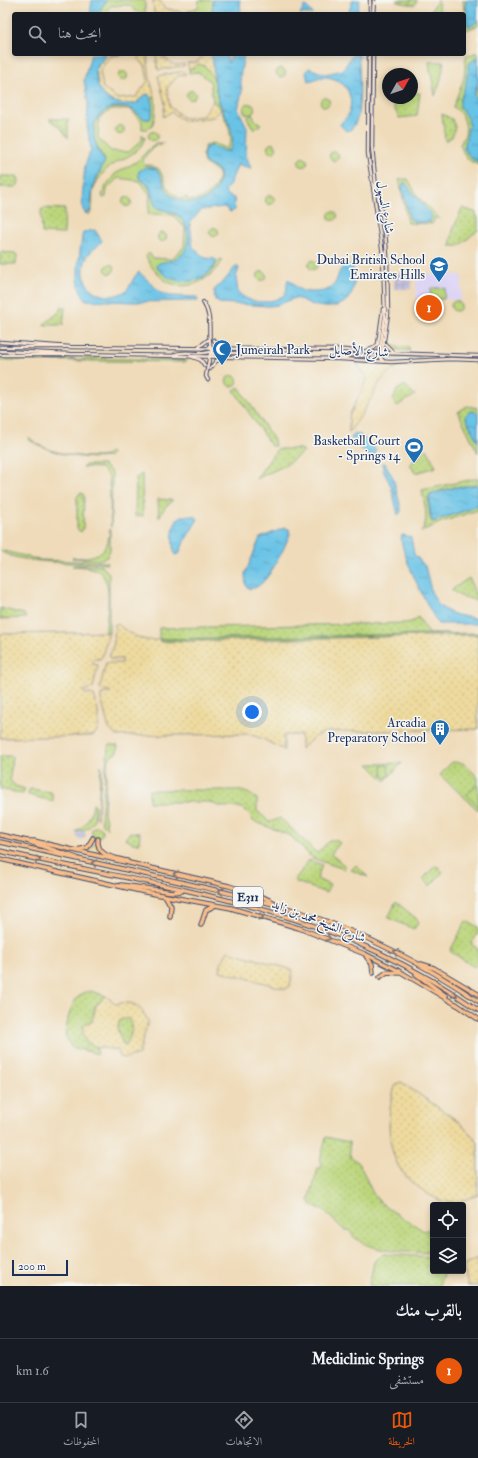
<!DOCTYPE html>
<html lang="ar">
<head>
<meta charset="utf-8">
<style>
	body { margin:0; font-family:"IM FELL Double Pica",Amiri,serif; background:#20242c; color:#f1f3f6; direction:rtl }
	.controls { position:absolute; right:12px; bottom:12px; display:grid; overflow:hidden; border-radius:4px; box-shadow:0 2px 6px #0003 }
	.controls button { width:36px; height:36px; display:grid; place-items:center; padding:0; border:0; border-bottom:1px solid #363941; background:#171b24; color:#f1f3f6; font:20px sans-serif }
	.compass { position:absolute; left:382px; top:68px; width:36px; height:36px; border-radius:50%; background:#171b24; box-shadow:0 2px 6px #0003; rotate:50deg }
	.scale { position:absolute; left:12px; bottom:10px; width:56px; box-sizing:border-box; padding-left:4px; border:2px solid #1b2f5e; border-top:0; font-size:11px; line-height:14px; white-space:nowrap; color:#1b2f5e; -webkit-text-stroke:3px #f6f6f2; paint-order:stroke }
	.you { position:absolute; left:252px; top:712px; width:14px; height:14px; margin:-10px; border:3px solid #fff; border-radius:50%; background:#1a73e8; box-shadow:0 0 0 6px #1a73e833 }
	.badge { display:grid; place-items:center; width:26px; height:26px; border-radius:50%; background:#ea580c; color:#fff; font-size:13px; font-weight:700 }
	.pin { position:absolute; translate:-50% -50%; border:2px solid #fff; box-shadow:0 1px 4px #0006 }
	.list { margin:0; padding:0; list-style:none }
	h2 { display:flex; justify-content:space-between; align-items:center; height:52px; margin:0; padding:0 16px; font-size:17px }
	h2 small { font-size:13px; font-weight:400; color:#9ea1a6 }
	.list li { display:grid; grid-template-columns:26px 1fr auto; gap:12px; align-items:center; box-sizing:border-box; height:64px; padding:0 16px; border-top:1px solid #363941 }
	.list b { display:block; font-size:15px; white-space:nowrap }
	.list p { margin:0; font-size:13px; white-space:nowrap; color:#9ea1a6 }
	.list em { font-size:13px; font-style:normal; color:#9ea1a6 }
	.icon { flex:none; width:22px; height:22px; fill:none; stroke:currentColor; stroke-width:2; stroke-linecap:round; stroke-linejoin:round }
	.map { position:relative; flex:none; width:478px; height:1286px; overflow:hidden; direction:ltr }
	.search { position:absolute; background:#171b24; box-shadow:0 2px 6px #0003; left:12px; right:12px; top:12px; height:44px; display:flex; align-items:center; gap:10px; box-sizing:border-box; padding:0 14px; border-radius:4px; color:#9ea1a6; font-size:15px }
	.sheet { height:116px; background:#171b24 }
	nav { display:flex; justify-content:space-around; align-items:center; box-sizing:border-box; height:56px; border-top:1px solid #363941; background:#171b24; font-size:11px; color:#9ea1a6 }
	nav a { display:grid; justify-items:center; gap:2px }
	nav .on { color:#ea580c }
	.map>svg:first-child { display:block }
	.built { fill:#ded5f5 }
	.industrial { fill:url(#industrial-grid) }
	.grass { fill:url(#grass-dots); stroke:#6c826c }
	.forest { fill:url(#forest-firs); stroke:#587364 }
	.sand { fill:url(#sand-dots); stroke:#84847e; fill-rule:evenodd }
	.garden { fill:#bcd67b; stroke:#6c826c }
	.water { fill:url(#water-ripples); stroke:#4279a2 }
	.lines { fill:none; stroke-linecap:round; stroke-linejoin:round }
	.secondary-casing { stroke:#3b496c; stroke-width:4.5 }
	.motorway-casing { stroke:#3b496c; stroke-width:5.5 }
	.secondary { stroke:#fce5d0; stroke-width:2.5 }
	.motorway { stroke:#f8bd89; stroke-width:3.5 }
	.oneway { stroke:#7e6f71 }
	.labels { text-anchor:middle; stroke-width:3; stroke-linejoin:round; paint-order:stroke }
	.shield { fill:#f6f6f2; stroke:#5d6b8a; stroke-width:1 }
	.shield-label { font-size:12px; font-weight:bold; fill:#1b2f5e }
	.street-label { font-size:13px; fill:#1b2f5e; stroke:#f6f6f2 }
	.poi-label { font-size:13px; fill:#1b2f5e; stroke:#f6f6f2; text-anchor:end }
</style>
</head>
<body>
<div class="map">
<svg width="478" height="1286" viewBox="0 0 478 1286">
	<defs>
		<pattern id="industrial-grid" width="8" height="8" patternUnits="userSpaceOnUse"><rect width="8" height="8" fill="#c3c1db"/><path d="M0 4h8M4 0v8" fill="none" stroke="#a7a6be"/></pattern>
		<pattern id="grass-dots" width="8" height="8" patternUnits="userSpaceOnUse"><rect width="8" height="8" fill="#bcd67b"/><path d="M2 2h.1M6 6h.1" fill="none" stroke="#a1b86d" stroke-width="1.8" stroke-linecap="round"/></pattern>
		<pattern id="forest-firs" width="22" height="20" patternUnits="userSpaceOnUse"><rect width="22" height="20" fill="#95b76b"/><path d="M5 1l3.5 6h-7zM16 11l3.5 6h-7z" fill="#79955b"/></pattern>
		<pattern id="sand-dots" width="8" height="8" patternUnits="userSpaceOnUse"><rect width="8" height="8" fill="#eeda9e"/><path d="M2 2h.1M6 6h.1" fill="none" stroke="#ccbb8a" stroke-width="1.8" stroke-linecap="round"/></pattern>
		<pattern id="water-ripples" width="26" height="14" patternUnits="userSpaceOnUse"><rect width="26" height="14" fill="#69c3e6"/><path d="M2 4q2-2 4 0t4 0M15 11q2-2 4 0t4 0" fill="none" stroke="#569fbe"/></pattern>
	</defs>
	<rect width="100%" height="100%" fill="#f6f6f2"/>
	<filter id="ink" filterUnits="userSpaceOnUse"><feTurbulence type="fractalNoise" baseFrequency=".025" numOctaves="2"/><feDisplacementMap in="SourceGraphic" scale="8" xChannelSelector="R" yChannelSelector="G"/><feConvolveMatrix kernelMatrix="1 2 1 2 8 2 1 2 1" color-interpolation-filters="sRGB"/></filter>
	<filter id="wash" filterUnits="userSpaceOnUse"><feTurbulence type="fractalNoise" baseFrequency=".012" numOctaves="4" result="noise"/><feDisplacementMap in="SourceGraphic" scale="16" xChannelSelector="R" yChannelSelector="G"/><feGaussianBlur stdDeviation="0.9" result="paint"/><feColorMatrix in="noise" values="0 0 0 0 0 0 0 0 0 0 0 0 0 0 0 0 0 1.4 0 .05"/><feComposite in="paint" operator="in"/></filter>
	<g filter="url(#wash)">
		<rect width="100%" height="100%" fill="#efdbb9"/>
		<polygon class="built" points="416,274 462,275 461,300 416,298"/>
		<g class="industrial">
			<polygon points="395,273 412,274 411,289 394,289"/>
			<circle cx="81" cy="835" r="4.5"/>
		</g>
		<g class="grass">
			<polygon points="397,0 417,0 415,5 397,2"/>
			<polygon points="438,0 440,14 429,14 430,12"/>
			<polygon points="463,0 466,0 465,7 477,22 478,19 478,26 465,30"/>
			<path d="M478 52V165C467 161 463 154 460 144 470 131 466 115 453 107L464 78 466 56Z"/>
			<polygon points="429,62 444,62 441,79 435,96"/>
			<circle cx="281" cy="73" r="4.5"/>
			<circle cx="123" cy="76" r="4.5"/>
			<circle cx="191" cy="95" r="4.5"/>
			<polygon points="412,93 420,93 417,116 399,118 394,108 394,98 412,98"/>
			<circle cx="325" cy="102" r="4.5"/>
			<polygon points="252,114 255,120 261,124 254,130 247,118"/>
			<polygon points="442,114 452,119 455,127 452,137 445,141"/>
			<polygon points="49,119 68,119 68,138 61,128"/>
			<circle cx="120" cy="130" r="4.5"/>
			<circle cx="272" cy="148" r="4.5"/>
			<circle cx="334" cy="156" r="4.5"/>
			<polygon points="0,176 17,176 19,180 18,185 16,187 0,187"/>
			<polygon points="399,179 408,179 418,197 440,219 436,217 432,224 408,223"/>
			<circle cx="270" cy="200" r="4.5"/>
			<circle cx="127" cy="202" r="4.5"/>
			<polygon points="44,208 65,209 64,234 42,233 41,210"/>
			<polygon points="462,208 475,212 478,218 478,230 459,246 450,246 453,230"/>
			<circle cx="333" cy="216" r="4.5"/>
			<circle cx="214" cy="232" r="4.5"/>
			<circle cx="162" cy="237" r="4.5"/>
			<polygon points="0,252 15,253 17,255 16,264 0,264"/>
			<circle cx="313" cy="265" r="4.5"/>
			<circle cx="110" cy="269" r="4.5"/>
			<circle cx="262" cy="276" r="4.5"/>
			<polygon points="63,306 65,307 63,325 43,325 58,313"/>
			<polygon points="389,334 389,340 396,347 408,347 410,351 392,350 387,343"/>
			<polygon points="405,385 415,395 397,406 393,401 397,390"/>
			<polygon points="239,387 274,440 275,446 271,446 234,390"/>
			<polygon points="467,406 478,408 478,413 471,411 468,423 478,442 478,453 458,412"/>
			<polygon points="277,449 300,449 304,451 286,465 256,479"/>
			<polygon points="427,449 436,467 415,473 410,464"/>
			<polygon points="142,474 143,516 135,516 136,478"/>
			<path d="M478 478V485C466 486 436 488 428 497L430 519 432 522 478 506V510L439 523 421 532C430 521 424 503 422 490Z"/>
			<polygon points="80,493 83,494 84,496 83,529 81,532 77,529 77,497"/>
			<polygon points="158,499 173,500 164,508 159,518"/>
			<polygon points="469,578 478,601 460,596 451,590"/>
			<polygon points="0,608 24,614 26,618 0,619"/>
			<polygon points="418,617 431,636 159,642 159,628 406,623 414,621"/>
			<polygon points="0,756 12,756 10,780 15,786 25,789 23,794 0,789"/>
			<polygon points="452,762 463,763 478,777 478,810 440,775"/>
			<polygon points="402,763 385,781 368,764"/>
			<polygon points="31,789 51,792 53,796 53,801 28,795 29,790"/>
			<path d="M149 790H238L248 793 257 799V811L270 822 280 818 317 853 330 840H336L340 843 331 854 346 867 344 869 312 858 291 836 253 821C243 797 228 814 210 802H149Z"/>
			<polygon points="130,832 140,833 139,844 133,843 125,839"/>
			<polygon points="309,860 322,865 317,879 330,885 326,893 294,881"/>
			<polygon points="356,865 368,877 351,870"/>
			<polygon points="436,865 443,872 430,886 423,879"/>
			<polygon points="396,902 417,919 419,922 414,929 388,918"/>
			<polygon points="466,921 478,927 478,933 471,944 478,949 478,963 474,967 450,951"/>
			<path d="M91 991 106 996C103 999 99 1002 96 1005 90 1014 100 1019 86 1024V1042L96 1047 98 1054 71 1047 65 1035C68 1018 71 993 91 991Z"/>
			<path d="M128 1017C134 1027 132 1035 127 1045L123 1044 117 1029 120 1020Z"/>
			<path d="M326 1137 349 1142 350 1156C366 1165 366 1189 380 1202 393 1213 410 1222 424 1231L428 1229 431 1244 429 1253C403 1251 375 1254 354 1237 351 1235 351 1232 349 1230H344L322 1209 312 1206 309 1200 318 1168 322 1167V1163L320 1160Z"/>
			<polygon points="383,1254 433,1257 433,1271 444,1271 439,1286 369,1286 374,1262"/>
		</g>
		<g class="forest">
			<polygon points="385,356 421,356 421,357 387,359 384,358"/>
			<polygon points="478,633 478,637 160,642 160,639"/>
		</g>
		<g class="sand">
			<polygon points="153,0 159,0 164,8 185,13 197,14 154,14"/>
			<polygon points="105,54 124,54 111,56 100,70 103,88 118,99 136,97 148,81 145,65 138,60 142,54 147,54 150,79 155,97 151,98 146,94 135,104 115,104 99,91 96,70"/>
			<polygon points="156,54 161,54 162,56 174,65 184,64 184,66 158,70"/>
			<polygon points="204,54 212,54 215,82 204,65 189,69 187,63 197,62"/>
			<polygon points="183,71 186,74 178,76 167,88 170,107 184,118 203,116 213,101 221,110 213,117 184,121 171,112 163,117 165,103 158,76"/>
			<path d="M356 363 404 365C384 370 379 384 370 400 364 411 357 422 349 432V416L367 379Z"/>
			<path d="M115 624H118C127 633 146 644 159 639L160 642 478 635V729L325 732 314 737 301 749V735H284V750L261 738 247 734 117 736 109 729 101 699V694L110 693V691L101 690 100 687 106 663H122V659H111L109 657 114 643Z"/>
			<path d="M109 632 102 657 100 659H93V664L98 665 93 688 83 691 84 693 94 695C97 705 104 731 92 736L0 738V634Z"/>
			<polygon points="95,842 103,856 84,851 90,849"/>
			<polygon points="228,951 293,970 290,986 286,989 220,971 221,963"/>
			<path d="M106 996 116 1004C133 1000 141 1006 148 1021L139 1054 126 1058 120 1057 118 1050 96 1047 86 1042 83 1033V1026L92 1022 96 1006ZM128 1018C134 1027 132 1035 126 1045L123 1044 117 1029 120 1020Z"/>
			<path d="M401 1082 458 1121 478 1142V1195C469 1198 458 1203 448 1202 438 1201 429 1195 421 1189 412 1183 403 1175 398 1165 386 1143 387 1107 396 1084Z"/>
			<polygon points="478,1258 478,1286 468,1286 463,1265"/>
		</g>
		<g class="garden">
			<polygon points="107,0 145,0 145,14 139,14 129,5 111,6 103,14 97,14"/>
			<polygon points="199,0 213,0 212,14 185,13 198,7"/>
			<path d="M198 64 205 66C208 71 213 76 215 82 217 89 216 97 219 104 225 116 240 137 229 151H224L211 145 207 147 204 151 211 166 217 169 220 173C220 200 189 213 169 194 162 187 161 177 156 169L149 167 142 169 139 178C155 187 148 198 158 209 175 211 188 219 188 238 187 245 187 250 182 255 174 262 165 261 156 266L162 273 204 278 215 267 217 261 223 260C201 294 164 296 146 256L149 253 153 258 171 259 184 247 185 228 173 215 148 214 150 195 140 181 118 178 107 189 106 197 103 198 102 195 106 186 115 174 136 162 155 143H164L152 148 142 160 144 165H151L159 169C168 184 163 191 183 199L184 197 188 198 187 200C205 201 217 191 219 173L204 163 202 154 206 145 213 143 227 149 231 140 229 128 221 110 213 101 210 81 198 72 189 73V69L194 68Z"/>
			<path d="M155 97C156 107 156 117 152 126L147 129H142V122L130 109H112L99 118 98 138 111 151 129 152 142 140V134L145 137C141 156 115 159 104 172 99 178 95 184 93 191 92 199 94 210 89 215L91 191 105 161C103 154 96 149 94 139 91 117 106 103 128 108 137 110 139 120 150 119L152 114 151 98Z"/>
			<circle cx="249" cy="109" r="5.5"/>
			<circle cx="153" cy="136" r="4.5"/>
			<circle cx="303" cy="162" r="4.5"/>
			<polygon points="431,288 445,288 444,299 430,299"/>
			<circle cx="456" cy="306" r="5"/>
			<polygon points="0,356 62,357 63,359 84,360 84,358 187,360 186,362 3,360 0,359"/>
			<circle cx="232" cy="381" r="5.5"/>
			<path d="M29 437C43 454 86 459 106 456L109 452 112 454 109 457C80 460 55 454 29 440Z"/>
			<polygon points="85,465 103,465 112,473 111,527 109,477 101,468 83,467"/>
			<path d="M110 529V550L107 557 99 560 72 558C95 557 108 556 110 529Z"/>
			<path d="M0 550 41 560 107 562V564C87 563 11 564 0 550Z"/>
			<path d="M75 565 102 566 109 573V632H106C105 614 118 574 91 568 85 566 78 567 72 566Z"/>
			<polygon points="110,745 118,746 117,752 110,757 107,763 104,812 107,829 102,824 101,819 108,748"/>
			<polygon points="101,765 102,770 97,819"/>
			<polygon points="388,765 389,777 383,777 382,766"/>
			<polygon points="477,784 478,784 478,806 467,795"/>
			<path d="M93 804 95 805C96 822 92 830 75 832 86 826 91 817 93 804Z"/>
			<circle cx="97" cy="832" r="5.5"/>
		</g>
		<g class="water">
			<polygon points="92,0 107,0 97,14 90,14"/>
			<polygon points="213,0 240,0 241,14 212,14"/>
			<polygon points="353,0 360,0 357,14 348,14"/>
			<polygon points="466,0 478,0 477,22 470,26 467,25"/>
			<polygon points="304,6 307,7 313,14 300,14"/>
			<path d="M91 54H105C104 60 98 64 96 70 95 74 97 79 97 82 101 100 116 105 133 104 140 103 141 95 148 94 153 100 154 113 150 119H144L132 109 123 107H111L98 116 94 125V138L100 154 105 161 93 185 90 211 86 214 83 210 82 199 85 165 91 150 87 125 88 104 84 80Z"/>
			<path d="M212 54H217L218 56 220 54H227L228 63 232 54 244 55 240 77 242 91 238 109 247 127 246 155 251 169 238 164 229 186 225 190 227 195 234 198 235 210 230 212 224 207 201 210 190 223 193 248 205 258 215 259 217 261C205 286 172 289 156 266 160 260 170 263 176 259 193 250 191 224 176 214 170 210 162 211 156 207L149 186 139 178 138 173 140 170 146 167 156 169C164 177 162 190 173 197 191 208 216 202 219 180 220 176 221 177 220 174 218 163 200 170 204 151L207 147 211 145 224 151H229C241 136 220 110 217 95 214 82 213 67 212 54Z"/>
			<path d="M353 54H359C358 68 366 131 346 131L340 125C342 120 348 118 349 113 355 94 344 77 323 77 317 77 313 81 308 81L306 73 309 68 325 74 343 70Z"/>
			<polygon points="478,56 478,83 474,94 478,107 478,162 472,159 464,149 469,124 468,119 460,108 460,101 466,83 469,64"/>
			<polygon points="404,182 432,216 430,222 416,222 410,219 402,188"/>
			<path d="M95 230 102 241C96 249 88 251 85 262 78 286 100 303 122 293 131 289 132 277 139 272L161 293 170 296 197 297 198 301 132 302 86 300C72 285 80 256 82 237L83 232Z"/>
			<path d="M345 265H349L353 268C359 298 342 313 313 305 307 303 302 299 295 298L278 305 269 306 219 303 215 300 214 290 225 280 236 266 239 268 236 277 238 292C249 303 263 304 277 299 280 297 283 297 285 294 288 289 286 283 288 279 293 281 294 286 299 289 303 292 310 292 315 292 343 291 333 273 345 265Z"/>
			<polygon points="471,411 478,413 478,442 465,416"/>
			<polygon points="355,433 362,436 376,450 375,456 368,456 351,438"/>
			<polygon points="382,463 385,463 393,478 401,508 401,512 398,515 391,486 383,470"/>
			<polygon points="478,485 478,506 432,522 429,505 430,495 456,487"/>
			<path d="M182 516H195L198 519 184 542 179 554 175 555C171 545 171 521 182 516Z"/>
			<path d="M284 528 289 529 290 534C285 546 264 595 248 588L246 586 245 574 260 538Z"/>
			<path d="M402 535 411 537 414 554 425 566 432 594 438 604 442 608 453 614 478 619V624H438C431 613 396 546 402 535Z"/>
		</g>
	</g>
	<g filter="url(#ink)">
		<g class="lines">
			<defs>
				<g id="secondary">
					<polyline points="370,14 370,0"/>
					<polyline points="373,14 374,0"/>
					<polyline points="369,54 368,153 383,255 385,317 379,355 383,361"/>
					<polyline points="373,54 372,147 376,187 385,230 387,256 388,314 382,353"/>
					<path d="M203 302C215 320 205 339 213 356"/>
					<polyline points="214,340 219,345 228,349"/>
					<polyline points="0,342 70,347 345,350 382,353 478,356"/>
					<polyline points="385,344 394,353"/>
					<polyline points="0,347 64,347"/>
					<polyline points="199,347 208,340"/>
					<polyline points="0,351 70,354 340,359 391,362 451,359 478,360"/>
					<polyline points="366,351 374,348 378,344 383,309"/>
					<polyline points="211,353 242,353 251,350"/>
					<polyline points="0,355 64,355"/>
					<path d="M174 355C185 349 200 357 212 351"/>
					<polyline points="190,356 201,360 205,366"/>
					<polyline points="341,359 351,355 379,356"/>
					<polyline points="210,369 216,361 225,357"/>
					<polyline points="208,380 206,376 210,354"/>
				</g>
				<g id="motorway">
					<polyline points="0,835 27,841 77,858"/>
					<path d="M98 839C96 856 114 858 127 861"/>
					<polyline points="27,841 34,841 229,886 263,897 275,903"/>
					<path d="M0 842C57 854 114 867 171 880 215 890 260 899 303 913 365 934 424 964 478 1001"/>
					<polyline points="76,850 87,848 93,838"/>
					<path d="M0 851C90 872 183 886 271 912 344 933 416 967 478 1010"/>
					<polyline points="0,859 145,892 231,908 299,928 365,954 399,971 457,1005"/>
					<polyline points="121,885 173,892 182,891"/>
					<polyline points="166,897 171,906 170,917"/>
					<polyline points="201,925 206,910 214,906"/>
					<polyline points="366,956 372,964 373,973"/>
					<polyline points="421,964 434,968 478,994"/>
					<polyline points="416,974 446,996"/>
					<polyline points="380,977 387,972 399,973"/>
					<polyline points="456,1004 478,1019"/>
				</g>
			</defs>
			<use href="#secondary" class="secondary-casing"/>
			<use href="#motorway" class="motorway-casing"/>
			<use href="#secondary" class="secondary"/>
			<use href="#motorway" class="motorway"/>
		</g>
		<defs><path id="oneway-chevron" d="M-2-3.5L2.5 0L-2 3.5" fill="none" stroke-width="1.6" stroke-linecap="round" stroke-linejoin="round"/></defs>
		<g class="oneway">
			<use href="#oneway-chevron" transform="translate(38 860) rotate(14)"/>
			<use href="#oneway-chevron" transform="translate(94 863) rotate(-167)"/>
			<use href="#oneway-chevron" transform="translate(176 874) rotate(-167)"/>
			<use href="#oneway-chevron" transform="translate(221 891) rotate(-167)"/>
			<use href="#oneway-chevron" transform="translate(261 917) rotate(16)"/>
			<use href="#oneway-chevron" transform="translate(328 938) rotate(21)"/>
			<use href="#oneway-chevron" transform="translate(396 952) rotate(-153)"/>
			<use href="#oneway-chevron" transform="translate(455 995) rotate(32)"/>
		</g>
	</g>
	<defs>
		<symbol id="school-pin" viewBox="-11 -11 22 30"><path d="M0 17L-7.5 6A9.5 9.5 0 1 1 7.5 6Z" fill="#1f6fb2" stroke="#f6f6f2"/><path d="M0-5L7-2L0 1L-7-2ZM-4 1L0 2.5L4 1V4Q0 6-4 4Z" fill="#fff"/></symbol>
		<symbol id="mosque-pin" viewBox="-11 -11 22 30"><path d="M0 17L-7.5 6A9.5 9.5 0 1 1 7.5 6Z" fill="#1f6fb2" stroke="#f6f6f2"/><path d="M3.5-4.9A6 6 0 1 0 3.5 4.9A5 5 0 1 1 3.5-4.9Z" fill="#fff"/></symbol>
		<symbol id="stadium-pin" viewBox="-11 -11 22 30"><path d="M0 17L-7.5 6A9.5 9.5 0 1 1 7.5 6Z" fill="#1f6fb2" stroke="#f6f6f2"/><path d="M0-5a6.5 5 0 1 0 0 10a6.5 5 0 1 0 0-10ZM-3.5-1.8h7v3.6h-7Z" fill="#fff"/></symbol>
		<symbol id="building-pin" viewBox="-11 -11 22 30"><path d="M0 17L-7.5 6A9.5 9.5 0 1 1 7.5 6Z" fill="#1f6fb2" stroke="#f6f6f2"/><path d="M-4-6H4V6H1V3H-1V6H-4ZM-2.5-4.3h1.7v1.8h-1.7ZM.8-4.3h1.7v1.8H.8ZM-2.5-1h1.7V.8h-1.7ZM.8-1h1.7V.8H.8Z" fill="#fff"/></symbol>
	</defs>
	<g fill-rule="evenodd">
		<use href="#school-pin" x="428" y="255" width="22" height="30"/>
		<use href="#mosque-pin" x="211" y="338" width="22" height="30"/>
		<use href="#stadium-pin" x="403" y="436" width="22" height="30"/>
		<use href="#building-pin" x="429" y="718" width="22" height="30"/>
	</g>
	<g class="labels">
		<rect class="shield" x="233" y="887" width="30" height="20" rx="3"/>
		<g class="shield-label">
			<text x="248" y="901">E311</text>
		</g>
		<g class="street-label">
			<text transform="translate(386 207) rotate(80)" y="5">شارع السهول</text>
			<text transform="translate(359 350) rotate(3)" y="5">شارع الأصايل</text>
			<text transform="translate(319 920) rotate(21)" y="5">شارع الشيخ محمد بن زايد</text>
		</g>
		<g class="poi-label">
			<text x="425" y="264">Dubai British School<tspan x="425" dy="15">Emirates Hills</tspan></text>
			<text x="236" y="354" text-anchor="start">Jumeirah Park</text>
			<text x="400" y="445">Basketball Court<tspan x="400" dy="15">- Springs 14</tspan></text>
			<text x="426" y="727">Arcadia<tspan x="426" dy="15">Preparatory School</tspan></text>
		</g>
	</g>
</svg>
<div class="controls">
<button><svg class="icon" aria-label="locate" viewBox="0 0 24 24"><circle cx="12" cy="12" r="6"/><path d="M12 2v4M12 18v4M2 12h4M18 12h4"/></svg></button>
<button><svg class="icon" aria-label="layers" viewBox="0 0 24 24"><path d="M12 4l9 5-9 5-9-5zM3 14l9 5 9-5"/></svg></button>
</div>
<svg class="compass" viewBox="-18 -18 36 36"><path d="M0-13l5 13h-10z" fill="#e53935"/><path d="M0 13l5-13h-10z" fill="#9ea1a6"/></svg>
<div class="scale">200 m</div>
<div class="you"></div>
<div class="pin badge" style="left:429px;top:308px">1</div>
<div class="search"><svg class="icon" aria-label="search" viewBox="0 0 24 24"><circle cx="10" cy="10" r="6"/><path d="M15 15l6 6"/></svg>ابحث هنا</div>
</div>
<section class="sheet">
<h2>بالقرب منك<small></small></h2>
<ul class="list">
<li><span class="badge">1</span><div><b>Mediclinic Springs</b><p>مستشفى</p></div><em>1.6 km</em></li>
</ul>
</section>
<nav>
<a class="on"><svg class="icon" aria-label="map" viewBox="0 0 24 24"><path d="M3 6l6-2 6 2 6-2v14l-6 2-6-2-6 2zM9 4v14M15 6v14"/></svg>الخريطة</a>
<a><svg class="icon" aria-label="directions" viewBox="0 0 24 24"><path d="M12 3l9 9-9 9-9-9zM9 14v-3h6M13 9l2 2-2 2"/></svg>الاتجاهات</a>
<a><svg class="icon" aria-label="saved" viewBox="0 0 24 24"><path d="M7 4h10v16l-5-4-5 4z"/></svg>المحفوظات</a>
</nav>
</body>
</html>
